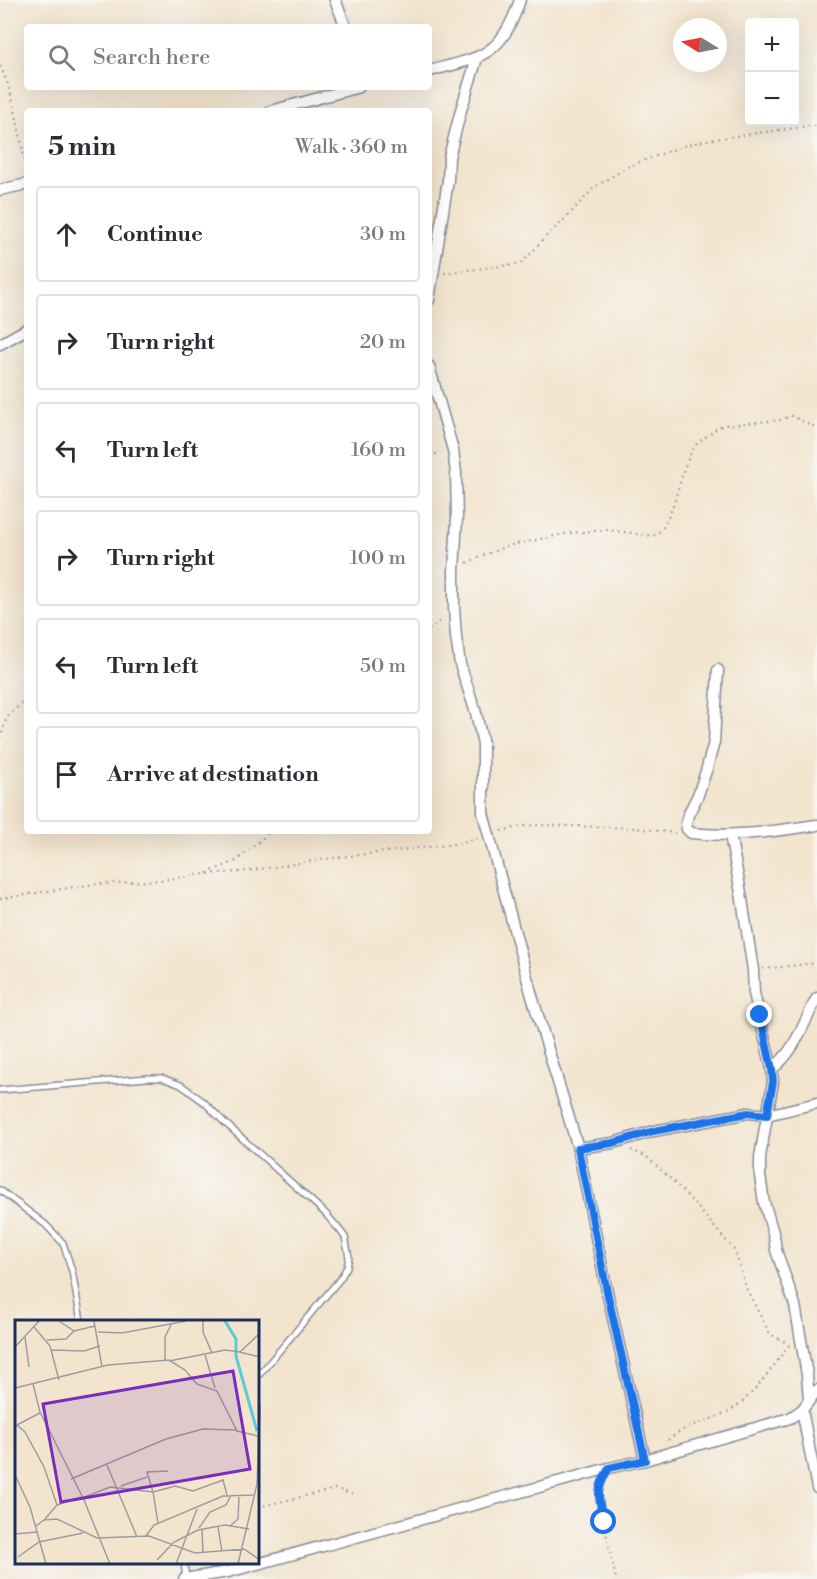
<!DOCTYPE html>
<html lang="en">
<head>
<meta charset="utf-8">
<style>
	body { margin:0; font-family:"Libre Bodoni",serif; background:#f2f2f3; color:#2b2b33 }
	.controls { position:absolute; right:18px; top:18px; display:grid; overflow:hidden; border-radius:6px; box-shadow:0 6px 24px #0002 }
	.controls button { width:54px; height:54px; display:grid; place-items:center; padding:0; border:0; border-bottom:2px solid #e1e1e2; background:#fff; color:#2b2b33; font:30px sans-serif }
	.compass { position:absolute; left:673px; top:18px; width:54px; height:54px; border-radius:50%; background:#fff; box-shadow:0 6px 24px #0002; rotate:280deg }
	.stop { position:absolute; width:18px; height:18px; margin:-14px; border:4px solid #1a73e8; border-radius:50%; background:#fff }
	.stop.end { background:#1a73e8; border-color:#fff; box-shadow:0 2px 6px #0008 }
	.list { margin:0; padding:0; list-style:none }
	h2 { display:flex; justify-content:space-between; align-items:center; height:78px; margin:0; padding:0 24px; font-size:26px }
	h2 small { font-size:20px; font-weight:400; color:#7c7c81 }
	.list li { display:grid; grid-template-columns:39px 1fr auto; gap:18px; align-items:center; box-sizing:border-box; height:96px; margin:0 12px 12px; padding:0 12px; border:2px solid #e1e1e2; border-radius:6px }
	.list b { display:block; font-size:22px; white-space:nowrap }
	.list em { font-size:20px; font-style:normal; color:#7c7c81 }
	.icon { flex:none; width:33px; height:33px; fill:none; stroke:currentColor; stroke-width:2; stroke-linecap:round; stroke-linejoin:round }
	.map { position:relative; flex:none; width:817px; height:1579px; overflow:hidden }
	.search { position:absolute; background:#fff; box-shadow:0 6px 24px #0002; left:24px; top:24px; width:408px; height:66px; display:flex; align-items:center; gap:15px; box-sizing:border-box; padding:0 21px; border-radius:6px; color:#7c7c81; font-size:22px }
	.panel { position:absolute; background:#fff; box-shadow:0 6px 24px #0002; left:24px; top:108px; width:408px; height:726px; border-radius:6px }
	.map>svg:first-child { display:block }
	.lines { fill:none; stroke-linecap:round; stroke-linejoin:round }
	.service-casing { stroke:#878a96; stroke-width:8 }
	.minor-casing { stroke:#878a96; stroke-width:13 }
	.path { stroke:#878a96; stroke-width:2; stroke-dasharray:1.5 4.5; stroke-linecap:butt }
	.service { stroke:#fff; stroke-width:5 }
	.minor { stroke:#fff; stroke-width:10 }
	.route { stroke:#1a73e8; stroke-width:8 }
	.inset-river { fill:none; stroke:#5ec9d7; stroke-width:3 }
	.inset-road { fill:none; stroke:#9d9ca1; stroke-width:1.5 }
	.view { fill:#7b2cbf; fill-opacity:0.15; stroke:#7b2cbf; stroke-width:3 }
	.inset-edge { fill:none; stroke:#1b2f5e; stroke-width:3 }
</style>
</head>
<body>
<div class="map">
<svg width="817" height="1579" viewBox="0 0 817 1579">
	<rect width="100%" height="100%" fill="#f6f6f2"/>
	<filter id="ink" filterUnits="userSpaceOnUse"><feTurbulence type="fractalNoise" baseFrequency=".0167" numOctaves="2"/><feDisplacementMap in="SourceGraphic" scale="12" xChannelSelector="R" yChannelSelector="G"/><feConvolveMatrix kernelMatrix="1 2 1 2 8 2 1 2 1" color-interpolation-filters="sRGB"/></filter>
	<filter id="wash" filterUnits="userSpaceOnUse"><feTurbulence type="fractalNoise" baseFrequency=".008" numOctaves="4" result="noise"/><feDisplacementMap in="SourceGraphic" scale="24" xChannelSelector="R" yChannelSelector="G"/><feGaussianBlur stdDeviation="1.35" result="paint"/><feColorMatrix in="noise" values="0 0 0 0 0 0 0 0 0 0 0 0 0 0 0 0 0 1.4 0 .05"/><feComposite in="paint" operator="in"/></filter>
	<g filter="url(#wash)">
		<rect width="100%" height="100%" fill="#f3e4ce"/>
	</g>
	<g filter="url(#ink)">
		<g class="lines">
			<defs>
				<g id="service">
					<polyline points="0,1090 147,1078 162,1078 181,1085 204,1102 224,1122 324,1212 338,1228 345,1237 349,1257 347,1267 340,1279 258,1376"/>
					<polyline points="0,1190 46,1225 63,1243 72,1271 81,1321"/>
					<polyline points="184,1562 186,1579"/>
				</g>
				<g id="minor">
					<polyline points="335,0 346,27"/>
					<path d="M429 71C482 57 501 57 520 0"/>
					<polyline points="271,111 359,87"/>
					<polyline points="0,190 27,184"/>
					<polyline points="429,300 448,180 449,157 461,110 477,58"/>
					<polyline points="0,344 27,329"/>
					<polyline points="429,366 453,450 456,473 457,518 454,571 454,608 456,637 460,664 476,713 483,744 483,813 532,996 578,1148 608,1296 645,1460"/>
					<path d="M718 670 714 742 707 768 698 795 688 815 686 823 687 829 691 833C734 838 775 831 817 825"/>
					<polyline points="730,835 741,893 753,970 754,993 772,1069"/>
					<polyline points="578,1148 613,1143 654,1131 748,1113 767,1115 817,1103"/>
					<path d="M809 1400 807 1375 795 1305 776 1250 774 1236 764 1202 760 1176V1157L773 1082 772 1069C796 1051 803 1023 817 998"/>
					<polyline points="802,1410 817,1488"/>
					<polyline points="184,1579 228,1572 609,1468 645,1460 790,1418 802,1410 817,1390"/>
				</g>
			</defs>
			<use href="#service" class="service-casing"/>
			<use href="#minor" class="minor-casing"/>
			<g class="path">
				<path d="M0 66C16 98 19 136 27 171"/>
				<polyline points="444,273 517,264 523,262 550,232 561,223 595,187 629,166 683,146 707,140 817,125"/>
				<polyline points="429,455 441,453"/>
				<path d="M467 563 479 557 507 546 570 533 609 530 653 536C676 525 678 467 696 445 699 441 703 439 707 436 714 431 717 426 726 425L780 420 792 416 810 425 817 427"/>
				<polyline points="429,630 443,618"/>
				<polyline points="0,739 7,717 27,698"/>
				<polyline points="501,831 523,826 539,825 635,828 675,833"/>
				<polyline points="207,873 236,861 271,831"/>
				<polyline points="0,899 87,885 161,880 204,874 240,872 332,858 463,843 479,838"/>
				<polyline points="763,969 817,963"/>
				<polyline points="631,1150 646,1156 676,1184 698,1208 735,1251 746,1288 770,1334 789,1344"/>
				<path d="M668 1440C686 1424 710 1422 731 1410 756 1394 772 1367 790 1344"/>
				<polyline points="601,1482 598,1496 616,1579"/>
				<polyline points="258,1507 335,1489 352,1494"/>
			</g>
			<use href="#service" class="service"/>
			<use href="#minor" class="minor"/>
		</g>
	</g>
	<g class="lines" filter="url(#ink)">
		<path class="route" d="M604 1522C598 1496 595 1492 609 1468L645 1460 608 1296 578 1148 613 1143 654 1131 748 1113 767 1115 773 1082 772 1069 760 1015"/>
	</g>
	<g transform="translate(15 1320)">
		<rect width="244" height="244" fill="#f3e4ce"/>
		<path class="inset-river" d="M210 1 221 19V36L242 111"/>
		<path class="inset-road" d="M44 1 59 11M79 1 87 47M188 1V12L197 33M19 7 35 26 44 60M83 12 107 13 171 1M10 17 14 47M32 20 51 19 59 11 80 6M0 27 24 1M36 30 69 31 85 26M224 32 245 37M190 35 200 68M150 40V17L156 5M154 41 210 30 225 32 244 14M18 64 25 92 69 180 95 244M0 68 93 45 154 40 170 50 182 64 202 71 222 111 243 116M2 105 10 112 29 147 42 185M0 106 25 93M92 145 122 217M153 151 132 152 138 172 160 166 178 171 208 160 212 175M0 155 15 187 31 244M56 159 151 119 188 109 221 110M106 166 132 157M67 178 95 167 138 172 143 203M30 199 42 185 66 177M21 206 29 200 42 199 82 218 134 216 180 233 229 229 245 240M215 206 223 199 224 177M203 207 207 232M184 208 195 192 211 185 216 175M187 209 188 232M0 214 23 212M131 216 139 205 208 176 240 175M3 237 24 222 68 213M142 240 159 222 183 210 210 205 234 209M161 244 182 189M223 244 242 164 245 86"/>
		<path class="view" d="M218 51 235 149 46 182 28 84Z"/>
		<rect width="244" height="244" class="inset-edge"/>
	</g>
</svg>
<div class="controls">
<button>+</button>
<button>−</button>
</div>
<svg class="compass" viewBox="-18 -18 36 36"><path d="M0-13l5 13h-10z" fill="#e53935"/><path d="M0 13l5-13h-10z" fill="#7c7c81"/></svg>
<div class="stop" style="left:604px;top:1522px"></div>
<div class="stop end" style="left:760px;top:1015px"></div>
<div class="search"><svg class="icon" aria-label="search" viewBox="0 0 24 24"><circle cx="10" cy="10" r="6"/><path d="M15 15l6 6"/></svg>Search here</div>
<section class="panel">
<h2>5 min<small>Walk · 360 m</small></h2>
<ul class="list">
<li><svg class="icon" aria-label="ahead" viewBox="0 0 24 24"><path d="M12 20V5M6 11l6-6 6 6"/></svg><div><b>Continue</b></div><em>30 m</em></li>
<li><svg class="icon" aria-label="right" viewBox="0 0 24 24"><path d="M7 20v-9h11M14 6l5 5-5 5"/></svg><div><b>Turn right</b></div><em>20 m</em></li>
<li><svg class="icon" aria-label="left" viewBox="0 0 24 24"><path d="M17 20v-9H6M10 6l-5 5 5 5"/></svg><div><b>Turn left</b></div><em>160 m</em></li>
<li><svg class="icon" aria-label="right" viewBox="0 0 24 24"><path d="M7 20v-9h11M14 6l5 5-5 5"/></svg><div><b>Turn right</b></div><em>100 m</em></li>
<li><svg class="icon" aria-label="left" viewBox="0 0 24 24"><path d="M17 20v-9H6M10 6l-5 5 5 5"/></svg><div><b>Turn left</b></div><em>50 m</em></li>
<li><svg class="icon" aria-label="arrive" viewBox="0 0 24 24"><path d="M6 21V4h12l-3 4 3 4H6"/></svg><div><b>Arrive at destination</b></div></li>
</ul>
</section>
</div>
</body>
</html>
